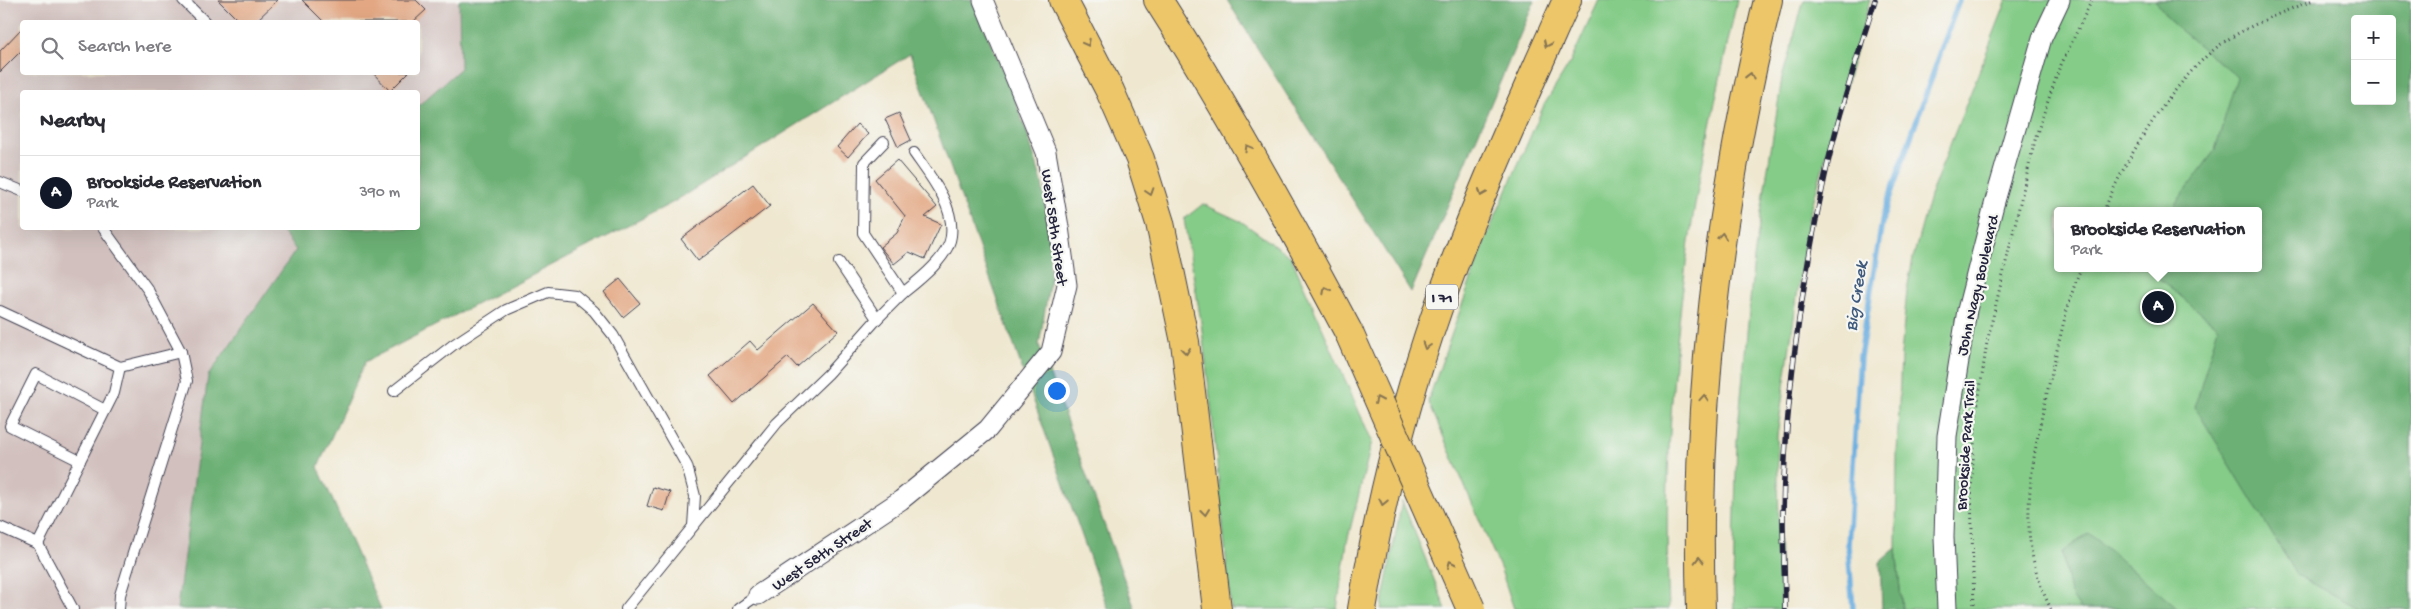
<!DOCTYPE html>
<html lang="en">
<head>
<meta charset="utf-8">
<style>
	body { margin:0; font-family:"Gochi Hand",sans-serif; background:#f2f2f3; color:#2b2b33 }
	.controls { position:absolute; right:15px; top:15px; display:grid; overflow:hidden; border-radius:5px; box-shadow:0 5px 20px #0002 }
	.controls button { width:45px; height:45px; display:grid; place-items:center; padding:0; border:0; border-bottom:1px solid #e1e1e2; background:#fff; color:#2b2b33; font:25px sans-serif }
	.you { position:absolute; left:1056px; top:390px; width:18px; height:18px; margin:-12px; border:4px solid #fff; border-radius:50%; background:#1a73e8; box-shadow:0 0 0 8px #1a73e833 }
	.badge { display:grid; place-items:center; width:32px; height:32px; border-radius:50%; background:#111827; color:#fff; font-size:16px; font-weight:700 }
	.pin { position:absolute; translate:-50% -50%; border:2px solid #fff; box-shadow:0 1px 5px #0006 }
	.popup { position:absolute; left:2054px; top:207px; width:208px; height:65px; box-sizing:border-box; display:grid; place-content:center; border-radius:5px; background:#fff; filter:drop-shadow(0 1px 4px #0005); font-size:16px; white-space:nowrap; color:#7c7c81 }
	.popup b { font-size:19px; color:#2b2b33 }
	.popup::after { content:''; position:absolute; left:50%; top:100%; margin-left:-10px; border:10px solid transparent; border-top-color:#fff }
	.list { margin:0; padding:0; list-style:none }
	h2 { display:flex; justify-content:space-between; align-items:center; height:65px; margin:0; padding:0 20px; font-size:21px }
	h2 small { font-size:16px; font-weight:400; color:#7c7c81 }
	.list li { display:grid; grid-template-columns:32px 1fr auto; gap:15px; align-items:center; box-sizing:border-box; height:75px; padding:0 20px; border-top:1px solid #e1e1e2 }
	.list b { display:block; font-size:19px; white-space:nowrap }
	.list p { margin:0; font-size:16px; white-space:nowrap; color:#7c7c81 }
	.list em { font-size:16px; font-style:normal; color:#7c7c81 }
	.icon { flex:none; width:28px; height:28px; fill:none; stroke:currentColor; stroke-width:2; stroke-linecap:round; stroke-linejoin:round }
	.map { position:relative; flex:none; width:2411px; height:609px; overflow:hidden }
	.search { position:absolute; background:#fff; box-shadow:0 5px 20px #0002; left:20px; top:20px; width:400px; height:55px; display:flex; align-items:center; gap:12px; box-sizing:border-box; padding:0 18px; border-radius:5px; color:#7c7c81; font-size:19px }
	.panel { position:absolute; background:#fff; box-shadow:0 5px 20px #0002; left:20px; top:90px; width:400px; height:140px; border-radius:5px }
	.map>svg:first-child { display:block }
	.industrial { fill:#d1c0bd; fill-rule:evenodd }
	.green { fill:#85cc88; stroke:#547762; fill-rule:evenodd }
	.forest { fill:#6cb074; stroke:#476958; fill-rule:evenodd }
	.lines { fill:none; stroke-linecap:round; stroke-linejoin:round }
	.stream { stroke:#6baee0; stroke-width:5.5 }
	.building { fill:#e3a783 }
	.service-casing { stroke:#414051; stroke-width:12 }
	.minor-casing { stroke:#414051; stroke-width:21 }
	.motorway-casing { stroke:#414051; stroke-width:30 }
	.path { stroke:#414051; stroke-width:3; stroke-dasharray:1 4; stroke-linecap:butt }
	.service { stroke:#fff; stroke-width:10 }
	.minor { stroke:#fff; stroke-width:19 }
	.motorway { stroke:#ecc669; stroke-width:28 }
	.rail-casing { stroke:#22223b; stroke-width:5.5 }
	.rail { stroke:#f6f6f2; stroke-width:4; stroke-dasharray:11; stroke-linecap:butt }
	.motorway-bridge-casing { stroke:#414051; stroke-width:30; stroke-linecap:butt }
	.motorway-bridge { stroke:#ecc669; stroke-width:28 }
	.oneway { stroke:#877452 }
	.labels { text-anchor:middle; stroke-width:4.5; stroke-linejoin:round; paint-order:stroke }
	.shield { fill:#f6f6f2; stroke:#626272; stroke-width:1 }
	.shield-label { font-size:15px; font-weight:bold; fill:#22223b }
	.street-label { font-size:16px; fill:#22223b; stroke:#f6f6f2 }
	.water-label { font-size:18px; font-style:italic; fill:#3f5a7d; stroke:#f6f6f2 }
</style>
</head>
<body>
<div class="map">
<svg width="2411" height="609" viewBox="0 0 2411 609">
	<rect width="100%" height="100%" fill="#f6f6f2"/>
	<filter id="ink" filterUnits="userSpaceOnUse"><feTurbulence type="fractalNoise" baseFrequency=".02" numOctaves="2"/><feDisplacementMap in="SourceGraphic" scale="10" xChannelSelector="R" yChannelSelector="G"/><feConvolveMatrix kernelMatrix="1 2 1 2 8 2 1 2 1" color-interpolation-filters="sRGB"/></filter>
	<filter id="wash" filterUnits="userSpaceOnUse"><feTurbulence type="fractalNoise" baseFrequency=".0096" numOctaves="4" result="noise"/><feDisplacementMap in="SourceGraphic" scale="20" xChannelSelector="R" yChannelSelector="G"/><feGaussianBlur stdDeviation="1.12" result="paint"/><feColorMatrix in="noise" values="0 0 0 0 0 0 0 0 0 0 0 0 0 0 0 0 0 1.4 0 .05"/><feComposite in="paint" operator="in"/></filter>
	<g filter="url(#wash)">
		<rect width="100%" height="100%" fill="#efe7cf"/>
		<path class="industrial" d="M0 0H459L460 69 418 106V92H22V228H279L296 250 208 376 177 609H0ZM22 22H418V72H22Z"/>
		<g class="green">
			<path d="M1599 0H1737C1720 80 1701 161 1689 242 1672 364 1663 486 1669 609H1514L1501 570 1428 401 1485 240 1544 105 1570 63Z"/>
			<polygon points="1804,0 1870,0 1808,220 1777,436 1781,609 1734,609 1733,583 1737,439 1754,258 1782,78"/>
			<path d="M2007 0H2411V609H1902L1896 548 1897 455 1901 355 1907 290 1913 258 1930 196ZM2355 19H2392V101H2355ZM2058 211H2258V268H2058Z"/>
			<polygon points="1203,204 1242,222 1291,257 1372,441 1347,542 1337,609 1231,609 1213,423 1201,322 1184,219"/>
			<polygon points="1402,501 1446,609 1381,609"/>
		</g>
		<g class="forest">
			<polygon points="459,0 972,0 1010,86 1028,136 1042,182 1049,235 1050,280 1039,345 1135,609 1108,609 910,54 672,203 365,362 318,467 381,609 177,609 208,376 296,250 279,228 418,228 418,106 460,69"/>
			<polygon points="1227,0 1535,0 1411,292"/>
			<path d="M2155 0H2411V609H2360L2297 575 2195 407 2218 327 2150 271 2151 268H2258V211H2173L2176 203 2215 150 2237 77 2172 23ZM2355 19H2392V101H2355Z"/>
			<polygon points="2089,533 2178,609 2080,609 2070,593 2062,552"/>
			<polygon points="1896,548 1902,609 1882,609 1880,562"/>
		</g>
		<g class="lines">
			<polyline class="stream" points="1853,609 1848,545 1860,357 1883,216 1959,0"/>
		</g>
		<g id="blocks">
			<g class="building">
				<polygon points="218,0 278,0 255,22 240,22"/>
				<polygon points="302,0 416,0 426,10 413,22 324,22"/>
				<polygon points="22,28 22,50 0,72 0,51"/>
				<polygon points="372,72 409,72 390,91"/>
				<polygon points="899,113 911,140 898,147 885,119"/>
				<polygon points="857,124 868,134 848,157 837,147"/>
				<polygon points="897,160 937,207 925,217 941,224 925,259 909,252 894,264 880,247 897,233 905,216 875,179"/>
				<polygon points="753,184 770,206 698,261 681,239"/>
				<polygon points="620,279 640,303 623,317 604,292"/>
				<polygon points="813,303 838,331 797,367 788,357 734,404 710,376 750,341 758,350"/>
				<polygon points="653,487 670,492 664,511 647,506"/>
			</g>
		</g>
	</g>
	<g filter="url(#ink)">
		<use href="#blocks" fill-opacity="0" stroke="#414051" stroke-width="1"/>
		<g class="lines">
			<defs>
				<g id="service">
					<polyline points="183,0 205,22"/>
					<polyline points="0,182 22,191"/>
					<polyline points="103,228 148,290 181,352 187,381 120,595 119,609"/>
					<path d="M903 293C918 281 949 257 951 236 955 206 930 176 914 153"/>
					<polyline points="0,311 120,367 181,352"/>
					<polyline points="877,319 903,293 863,233 864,163 884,142"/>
					<polyline points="394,391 453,345 506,310 548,292 575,295 594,311 613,335 687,466 695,496 693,526"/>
					<polyline points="80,461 10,426 36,374 105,410"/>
					<polyline points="0,527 38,544 73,609"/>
					<polyline points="38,544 114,393 120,367"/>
					<polyline points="626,609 777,423 828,374 877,319 839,262"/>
					<polyline points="738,609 758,595"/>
				</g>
				<g id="minor">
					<polyline points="758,595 901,500 988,429 1051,352 1067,285 1059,227 1046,152 983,0"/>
					<polyline points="1947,609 1944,537 1947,436 1967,310 1995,201 2042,38 2060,0"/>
				</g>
				<g id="motorway">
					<polyline points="1063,0 1110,91 1140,159 1160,223 1185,342 1217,609"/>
					<path d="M1158 0C1227 108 1289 220 1349 333"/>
					<path d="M1362 609C1379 509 1403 408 1437 311 1474 205 1521 103 1567 0"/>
					<path d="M1701 609C1694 400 1719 203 1768 0"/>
				</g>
			</defs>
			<use href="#service" class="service-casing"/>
			<use href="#minor" class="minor-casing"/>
			<use href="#motorway" class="motorway-casing"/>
			<g class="path">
				<path d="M2104 211C2124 159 2180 70 2227 40 2254 23 2283 12 2313 0"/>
				<polyline points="1974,609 1971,491 1976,416 1987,342 2036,136 2059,69 2092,0"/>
				<path d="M2051 609C2039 585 2030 556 2029 529 2027 475 2041 419 2053 367 2061 334 2068 300 2081 268"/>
			</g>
			<use href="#service" class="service"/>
			<use href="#minor" class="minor"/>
			<use href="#motorway" class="motorway"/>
			<defs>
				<path id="rail" d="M1785 609C1785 579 1783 549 1783 518 1784 407 1800 294 1823 185 1836 122 1856 61 1875 0"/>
			</defs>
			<use href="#rail" class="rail-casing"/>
			<use href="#rail" class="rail"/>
			<defs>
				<polyline id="motorway-bridge" points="1349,333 1471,609"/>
			</defs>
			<use href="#motorway-bridge" class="motorway-bridge-casing"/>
			<use href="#motorway-bridge" class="motorway-bridge"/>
		</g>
		<defs><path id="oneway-chevron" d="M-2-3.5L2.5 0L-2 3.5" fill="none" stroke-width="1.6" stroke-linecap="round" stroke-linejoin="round" transform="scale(1.25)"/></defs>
		<g class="oneway">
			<use href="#oneway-chevron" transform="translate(1087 43) rotate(62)"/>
			<use href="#oneway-chevron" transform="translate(1547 44) rotate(114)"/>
			<use href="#oneway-chevron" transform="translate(1750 76) rotate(-76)"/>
			<use href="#oneway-chevron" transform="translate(1248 148) rotate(-120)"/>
			<use href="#oneway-chevron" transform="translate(1150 192) rotate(72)"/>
			<use href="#oneway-chevron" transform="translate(1482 193) rotate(113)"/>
			<use href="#oneway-chevron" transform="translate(1722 236) rotate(-83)"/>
			<use href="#oneway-chevron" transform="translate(1326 290) rotate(-118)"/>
			<use href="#oneway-chevron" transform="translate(1426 346) rotate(108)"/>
			<use href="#oneway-chevron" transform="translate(1186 351) rotate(83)"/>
			<use href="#oneway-chevron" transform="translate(1704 398) rotate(-86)"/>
			<use href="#oneway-chevron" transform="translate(1378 400) rotate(-114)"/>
			<use href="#oneway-chevron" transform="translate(1383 502) rotate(102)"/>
			<use href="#oneway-chevron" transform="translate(1205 512) rotate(83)"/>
			<use href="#oneway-chevron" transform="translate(1699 560) rotate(-91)"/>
			<use href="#oneway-chevron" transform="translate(1451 564) rotate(-114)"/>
		</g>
	</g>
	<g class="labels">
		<rect class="shield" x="1426" y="284.5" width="32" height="25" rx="4"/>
		<g class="shield-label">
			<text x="1442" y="302">I 71</text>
		</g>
		<g class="street-label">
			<text transform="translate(1056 227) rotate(82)" y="6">West 58th Street</text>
			<text transform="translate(1976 285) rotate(-77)" y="6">John Nagy Boulevard</text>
			<text transform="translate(1964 445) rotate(-86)" y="6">Brookside Park Trail</text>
			<text transform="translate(821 553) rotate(-34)" y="6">West 58th Street</text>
		</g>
		<g class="water-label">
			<text transform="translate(1855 296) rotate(-81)" y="6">Big Creek</text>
		</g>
	</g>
</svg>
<div class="controls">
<button>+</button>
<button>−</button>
</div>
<div class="you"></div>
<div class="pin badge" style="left:2158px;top:307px">A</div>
<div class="popup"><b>Brookside Reservation</b>Park</div>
<div class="search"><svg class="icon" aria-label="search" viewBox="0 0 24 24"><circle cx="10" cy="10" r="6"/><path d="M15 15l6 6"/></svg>Search here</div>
<section class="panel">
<h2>Nearby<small></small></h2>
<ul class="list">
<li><span class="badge">A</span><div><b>Brookside Reservation</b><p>Park</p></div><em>390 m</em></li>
</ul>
</section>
</div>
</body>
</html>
